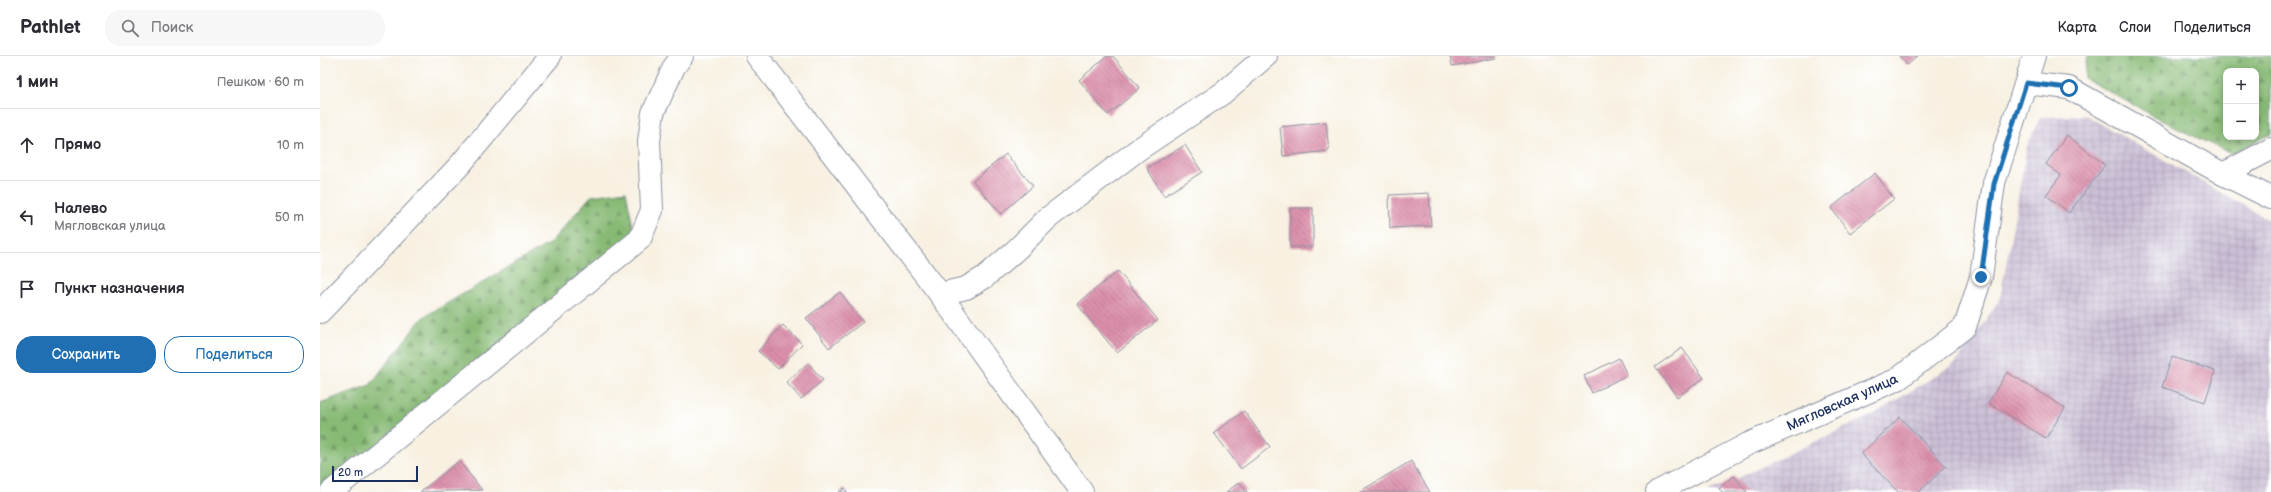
<!DOCTYPE html>
<html lang="ru">
<head>
<meta charset="utf-8">
<style>
	body { margin:0; font-family:"Balsamiq Sans",sans-serif; background:#f7f7f7; color:#2b2b33 }
	.controls { position:absolute; right:12px; top:12px; display:grid; overflow:hidden; border-radius:8px; box-shadow:0 2px 6px #0003 }
	.controls button { width:36px; height:36px; display:grid; place-items:center; padding:0; border:0; border-bottom:1px solid #e1e1e2; background:#fff; color:#2b2b33; font:20px sans-serif }
	.scale { position:absolute; left:12px; bottom:10px; width:86px; box-sizing:border-box; padding-left:4px; border:2px solid #1b2f5e; border-top:0; font-size:11px; line-height:14px; white-space:nowrap; color:#1b2f5e; -webkit-text-stroke:3px #fff; paint-order:stroke }
	.stop { position:absolute; width:12px; height:12px; margin:-9px; border:3px solid #1f6fb2; border-radius:50%; background:#fff }
	.stop.end { background:#1f6fb2; border-color:#fff; box-shadow:0 1px 4px #0008 }
	.list { margin:0; padding:0; list-style:none }
	h2 { display:flex; justify-content:space-between; align-items:center; height:52px; margin:0; padding:0 16px; font-size:17px }
	h2 small { font-size:13px; font-weight:400; color:#7c7c81 }
	.list li { display:grid; grid-template-columns:26px 1fr auto; gap:12px; align-items:center; box-sizing:border-box; height:72px; padding:0 16px; border-top:1px solid #e1e1e2 }
	.list b { display:block; font-size:15px; white-space:nowrap }
	.list p { margin:0; font-size:13px; white-space:nowrap; color:#7c7c81 }
	.list em { font-size:13px; font-style:normal; color:#7c7c81 }
	.actions { display:flex; gap:8px; padding:12px 16px }
	.actions a { flex:1; padding:9px 0; border:1px solid #1f6fb2; border-radius:16px; text-align:center; font-size:14px; color:#1f6fb2 }
	.actions .main { background:#1f6fb2; color:#fff }
	.icon { flex:none; width:22px; height:22px; fill:none; stroke:currentColor; stroke-width:2; stroke-linecap:round; stroke-linejoin:round }
	.map { position:relative; flex:none; width:1951px; height:436px; overflow:hidden }
	header { display:flex; align-items:center; gap:24px; box-sizing:border-box; height:56px; padding:0 20px; background:#fff; border-bottom:1px solid #e1e1e2 }
	header strong { font-size:19px }
	nav { display:flex; gap:22px; margin-inline-start:auto; font-size:14px }
	.search { width:280px; height:36px; background:#f7f7f7; display:flex; align-items:center; gap:10px; box-sizing:border-box; padding:0 14px; border-radius:16px; color:#7c7c81; font-size:15px }
	main { display:flex }
	aside { flex:1; background:#fff }
	.map>svg:first-child { display:block }
	.industrial { fill:url(#industrial-grid) }
	.forest { fill:url(#forest-firs); stroke:#517469; fill-rule:evenodd }
	.building { fill:url(#building-back-hatch) }
	.lines { fill:none; stroke-linecap:round; stroke-linejoin:round }
	.minor-casing { stroke:#8a90a0; stroke-width:24 }
	.major-casing { stroke:#8a90a0; stroke-width:24 }
	.minor { stroke:#fff; stroke-width:22 }
	.major { stroke:#fff; stroke-width:22 }
	.route { stroke:#1f6fb2; stroke-width:5 }
	.labels { text-anchor:middle; stroke-width:3.5; stroke-linejoin:round; paint-order:stroke }
	.street-label { font-size:14px; fill:#1b2f5e; stroke:#fff }
</style>
</head>
<body>
<header>
<strong>Pathlet</strong>
<div class="search"><svg class="icon" aria-label="search" viewBox="0 0 24 24"><circle cx="10" cy="10" r="6"/><path d="M15 15l6 6"/></svg>Поиск</div>
<nav><a>Карта</a><a>Слои</a><a>Поделиться</a></nav>
</header>
<main>
<aside>
<h2>1 мин<small>Пешком · 60 m</small></h2>
<ul class="list">
<li><svg class="icon" aria-label="ahead" viewBox="0 0 24 24"><path d="M12 20V5M6 11l6-6 6 6"/></svg><div><b>Прямо</b></div><em>10 m</em></li>
<li><svg class="icon" aria-label="left" viewBox="0 0 24 24"><path d="M17 20v-9H6M10 6l-5 5 5 5"/></svg><div><b>Налево</b><p>Мягловская улица</p></div><em>50 m</em></li>
<li><svg class="icon" aria-label="arrive" viewBox="0 0 24 24"><path d="M6 21V4h12l-3 4 3 4H6"/></svg><div><b>Пункт назначения</b></div></li>
</ul>
<div class="actions"><a class="main">Сохранить</a><a>Поделиться</a></div>
</aside>
<div class="map">
<svg width="1951" height="436" viewBox="0 0 1951 436">
	<defs>
		<pattern id="industrial-grid" width="8" height="8" patternUnits="userSpaceOnUse"><rect width="8" height="8" fill="#cbbfd5"/><path d="M0 4h8M4 0v8" fill="none" stroke="#aea4b9"/></pattern>
		<pattern id="forest-firs" width="22" height="20" patternUnits="userSpaceOnUse"><rect width="22" height="20" fill="#87ba74"/><path d="M5 1l3.5 6h-7zM16 11l3.5 6h-7z" fill="#6e9862"/></pattern>
		<pattern id="building-back-hatch" width="6" height="6" patternUnits="userSpaceOnUse"><rect width="6" height="6" fill="#dc8fab"/><path d="M-1 5l2 2M0 0l6 6M5-1l2 2" fill="none" stroke="#b2758e"/></pattern>
	</defs>
	<rect width="100%" height="100%" fill="#fff"/>
	<filter id="ink" filterUnits="userSpaceOnUse"><feTurbulence type="fractalNoise" baseFrequency=".025" numOctaves="2"/><feDisplacementMap in="SourceGraphic" scale="8" xChannelSelector="R" yChannelSelector="G"/><feConvolveMatrix kernelMatrix="1 2 1 2 8 2 1 2 1" color-interpolation-filters="sRGB"/></filter>
	<filter id="wash" filterUnits="userSpaceOnUse"><feTurbulence type="fractalNoise" baseFrequency=".012" numOctaves="4" result="noise"/><feDisplacementMap in="SourceGraphic" scale="16" xChannelSelector="R" yChannelSelector="G"/><feGaussianBlur stdDeviation="0.9" result="paint"/><feColorMatrix in="noise" values="0 0 0 0 0 0 0 0 0 0 0 0 0 0 0 0 0 1.4 0 .05"/><feComposite in="paint" operator="in"/></filter>
	<g filter="url(#wash)">
		<rect width="100%" height="100%" fill="#f8f1e2"/>
		<polygon class="industrial" points="1767,60 1951,165 1951,436 1388,436 1554,358 1636,307 1680,243 1707,90 1720,61"/>
		<g class="forest">
			<path d="M1767 0H1951V78L1912 98 1852 70 1764 22ZM1906 15H1936V81H1906Z"/>
			<polygon points="306,135 316,186 0,433 0,347 50,329 102,262 230,187 271,140"/>
		</g>
		<g id="blocks">
			<g class="building">
				<polygon points="787,0 793,0 820,32 788,59 759,24"/>
				<polygon points="1130,0 1176,0 1176,2 1132,10"/>
				<polygon points="1579,0 1598,0 1587,9"/>
				<polygon points="1006,66 1009,95 963,100 960,71"/>
				<polygon points="1747,79 1785,109 1749,157 1726,139 1741,119 1726,108"/>
				<polygon points="865,89 882,116 844,140 827,112"/>
				<polygon points="686,98 713,130 681,158 653,125"/>
				<polygon points="1555,117 1574,143 1530,177 1511,152"/>
				<polygon points="1109,137 1111,170 1070,172 1069,139"/>
				<rect x="970" y="152" width="23" height="39"/>
				<polygon points="798,215 838,264 797,297 757,248"/>
				<polygon points="520,236 543,266 509,292 486,262"/>
				<polygon points="463,269 482,288 458,313 438,295"/>
				<polygon points="1362,292 1384,322 1357,341 1335,311"/>
				<polygon points="1852,301 1895,315 1885,346 1842,331"/>
				<polygon points="1299,302 1307,319 1272,337 1264,320"/>
				<polygon points="488,307 503,324 481,343 466,326"/>
				<polygon points="1687,316 1745,352 1726,382 1668,347"/>
				<polygon points="924,355 950,391 921,413 894,377"/>
				<polygon points="1580,361 1626,410 1599,436 1578,436 1541,398"/>
				<polygon points="139,405 162,434 100,436"/>
				<polygon points="1091,405 1110,436 1039,436"/>
				<polygon points="1414,420 1427,436 1402,436 1399,432"/>
				<polygon points="920,426 927,436 906,436"/>
				<polygon points="525,432 527,436 519,436"/>
			</g>
		</g>
	</g>
	<g filter="url(#ink)">
		<use href="#blocks" fill-opacity="0" stroke="#8a90a0" stroke-width="1"/>
		<g class="lines">
			<defs>
				<g id="minor">
					<polyline points="437,0 620,238 762,436"/>
					<polyline points="1706,27 1749,32 1903,118 1951,142"/>
					<polyline points="1903,118 1951,93"/>
					<polyline points="620,238 646,232 665,221 697,193 728,162 819,93 903,37 946,0"/>
					<polyline points="11,436 320,183 332,154 329,85 333,57 354,11 362,0"/>
					<polyline points="1337,436 1428,388 1578,323 1645,271 1661,221 1674,127 1714,0"/>
				</g>
				<polyline id="major" points="0,256 140,109 230,0"/>
			</defs>
			<use href="#minor" class="minor-casing"/>
			<use href="#major" class="major-casing"/>
			<use href="#minor" class="minor"/>
			<use href="#major" class="major"/>
		</g>
	</g>
	<g class="lines" filter="url(#ink)">
		<polyline class="route" points="1661,221 1674,128 1706,27 1749,32"/>
	</g>
	<g class="labels">
		<g class="street-label">
			<text transform="translate(1522 346) rotate(-24)" y="5">Мягловская улица</text>
		</g>
	</g>
</svg>
<div class="controls">
<button>+</button>
<button>−</button>
</div>
<div class="scale">20 m</div>
<div class="stop" style="left:1749px;top:32px"></div>
<div class="stop end" style="left:1661px;top:221px"></div>
</div>
</main>
</body>
</html>
